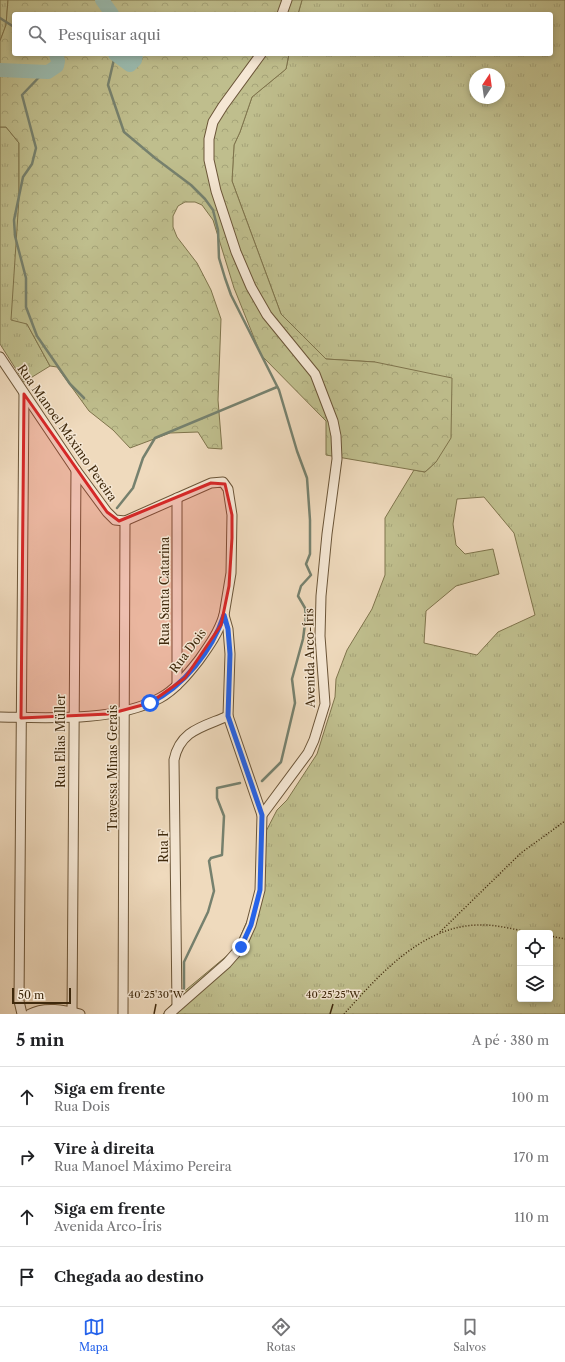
<!DOCTYPE html>
<html lang="pt">
<head>
<meta charset="utf-8">
<style>
	body { margin:0; font-family:"Libre Caslon Text",serif; background:#f2f2f2; color:#202124 }
	.controls { position:absolute; right:12px; bottom:12px; display:grid; overflow:hidden; border-radius:4px; box-shadow:0 2px 6px #0003 }
	.controls button { width:36px; height:36px; display:grid; place-items:center; padding:0; border:0; border-bottom:1px solid #e0e0e0; background:#fff; color:#202124; font:20px sans-serif }
	.compass { position:absolute; left:469px; top:68px; width:36px; height:36px; border-radius:50%; background:#fff; box-shadow:0 2px 6px #0003; rotate:13deg }
	.scale { position:absolute; left:12px; bottom:10px; width:59px; box-sizing:border-box; padding-left:4px; border:2px solid #3f290c; border-top:0; font-size:11px; line-height:14px; white-space:nowrap; color:#3f290c; -webkit-text-stroke:3px #f5e7d4; paint-order:stroke }
	.stop { position:absolute; width:12px; height:12px; margin:-9px; border:3px solid #2563eb; border-radius:50%; background:#fff }
	.stop.end { background:#2563eb; border-color:#fff; box-shadow:0 1px 4px #0008 }
	.list { margin:0; padding:0; list-style:none }
	h2 { display:flex; justify-content:space-between; align-items:center; height:52px; margin:0; padding:0 16px; font-size:17px }
	h2 small { font-size:13px; font-weight:400; color:#757577 }
	.list li { display:grid; grid-template-columns:26px 1fr auto; gap:12px; align-items:center; box-sizing:border-box; height:60px; padding:0 16px; border-top:1px solid #e0e0e0 }
	.list b { display:block; font-size:15px; white-space:nowrap }
	.list p { margin:0; font-size:13px; white-space:nowrap; color:#757577 }
	.list em { font-size:13px; font-style:normal; color:#757577 }
	.icon { flex:none; width:22px; height:22px; fill:none; stroke:currentColor; stroke-width:2; stroke-linecap:round; stroke-linejoin:round }
	.map { position:relative; flex:none; width:565px; height:1014px; overflow:hidden }
	.search { position:absolute; background:#fff; box-shadow:0 2px 6px #0003; left:12px; right:12px; top:12px; height:44px; display:flex; align-items:center; gap:10px; box-sizing:border-box; padding:0 14px; border-radius:4px; color:#757577; font-size:15px }
	.sheet { height:292px; background:#fff }
	nav { display:flex; justify-content:space-around; align-items:center; box-sizing:border-box; height:56px; border-top:1px solid #e0e0e0; background:#fff; font-size:11px; color:#757577 }
	nav a { display:grid; justify-items:center; gap:2px }
	nav .on { color:#2563eb }
	.map>svg:first-child { display:block }
	.grass { fill:url(#grass-tufts); stroke:#7f744c; fill-rule:evenodd }
	.forest { fill:url(#forest-crowns); stroke:#7f744c }
	.lines { fill:none; stroke-linecap:round; stroke-linejoin:round }
	.stream { stroke:#76816e; stroke-width:2.5 }
	.river { stroke:#9abbaf; stroke-width:14 }
	.street-casing { stroke:#6b5538; stroke-width:11 }
	.path { stroke:#3f290c; stroke-width:1.5; stroke-dasharray:1 2; stroke-linecap:butt }
	.street { stroke:#f5e7d4; stroke-width:9 }
	.route { stroke:#2563eb; stroke-width:5 }
	.marked { fill:#d62828; fill-opacity:0.2; stroke:#d62828; stroke-width:3; stroke-linejoin:round }
	.ticks { fill:none; stroke:#3f290c; stroke-width:1.5 }
	.labels { text-anchor:middle; stroke-width:3; stroke-linejoin:round; paint-order:stroke }
	.street-label { font-size:12px; fill:#3f290c; stroke:#f5e7d4 }
	.ticks-label { font-size:10px; text-anchor:middle; fill:#3f290c; stroke:#f5e7d4; stroke-width:3; stroke-linejoin:round; paint-order:stroke }
</style>
</head>
<body>
<div class="map">
<svg width="565" height="1014" viewBox="0 0 565 1014">
	<defs>
		<pattern id="grass-tufts" width="24" height="20" patternUnits="userSpaceOnUse"><rect width="24" height="20" fill="#bfbe8d"/><path d="M3 7l-1-3M5 7V3M7 7l1-3M15 17l-1-3M17 17v-4M19 17l1-3" fill="none" stroke="#a5a378"/></pattern>
		<pattern id="forest-crowns" width="20" height="18" patternUnits="userSpaceOnUse"><rect width="20" height="18" fill="#bfbe8d"/><path d="M2 6a3 3 0 1 1 6 0M12 15a3 3 0 1 1 6 0" fill="none" stroke="#a5a378"/></pattern>
	</defs>
	<rect width="100%" height="100%" fill="#efdabd"/>
	<filter id="stains"><feTurbulence type="fractalNoise" baseFrequency=".005" numOctaves="4"/><feColorMatrix values="0 0 0 0 .2 0 0 0 0 .09 0 0 0 0 .02 0 0 0 .5 -.17"/></filter>
	<radialGradient id="worn" r=".72"><stop offset=".6" stop-color="#630" stop-opacity="0"/><stop offset="1" stop-color="#630" stop-opacity=".3"/></radialGradient>
	<g class="grass">
		<polygon points="0,0 8,0 6,25 0,41"/>
		<path d="M302 0H565V1014H163L181 994 235 949 257 898 262 839 277 810 287 800 317 754 335 697 336 679 347 650 372 609 385 575V518L414 470 425 472 436 462 375 362 326 359 281 314 232 181 234 145 240 132 252 97 286 69 289 54H551V14H298ZM475 74H499V98H475ZM484 497 514 533 535 615 498 632 477 655 424 643 426 611 456 586 499 574 493 549 465 554 456 545 453 524 457 499ZM520 933H550V999H520Z"/>
		<polygon points="0,127 6,127 19,143 19,198 27,324 50,366 24,382 0,344"/>
	</g>
	<polygon class="forest" points="8,0 302,0 298,14 14,14 14,54 289,54 286,69 252,97 240,132 234,145 232,181 281,314 326,359 375,362 452,378 451,438 436,462 425,472 326,455 326,421 261,355 234,288 213,220 202,205 195,202 185,202 178,206 173,216 173,227 177,237 197,263 211,290 221,319 218,400 222,449 208,448 198,432 170,433 130,448 113,430 89,411 57,367 50,366 27,324 11,320 19,198 19,143 6,127 0,127 0,41 6,25"/>
	<g class="lines">
		<g class="stream">
			<polyline points="0,18 14,27"/>
			<polyline points="115,55 108,85 124,132 155,158 191,185 205,199 213,210 218,230 219,258 225,278 231,295 279,390 297,451 307,478 310,520 310,554 306,564 311,575 301,586 298,596 305,608 306,616 303,639 292,679 295,703 281,762 262,781"/>
			<polyline points="44,72 22,95 36,148 32,164 23,177 14,220 15,236 26,278 26,307 37,336 70,384 84,398"/>
			<polyline points="117,508 133,488 143,458 155,438 277,387"/>
			<polyline points="181,999 184,988 184,962 208,912 214,891 209,861 211,858 222,855 224,816 217,798 217,788 240,783"/>
		</g>
		<g class="river">
			<polyline points="102,0 112,14"/>
			<polyline points="115,54 130,65 135,60 136,54"/>
			<polyline points="0,70 48,72 57,66 58,61 56,54"/>
		</g>
		<defs>
			<g id="street">
				<polyline points="282,14 287,0"/>
				<polyline points="0,357 76,470 107,512 115,520 125,521 211,483 223,482 228,489 232,515 231,573 224,615 228,629 230,654 228,716 262,815"/>
				<polyline points="177,685 177,498"/>
				<path d="M0 717C49 718 116 722 160 698 175 690 188 674 199 660 209 646 219 632 224 615"/>
				<path d="M177 1006 174 760C180 730 203 727 228 716"/>
				<polyline points="72,1012 76,470"/>
				<polyline points="22,1014 19,1001 24,394"/>
				<path d="M30 1014C45 1006 64 1010 80 1014"/>
				<polyline points="123,1014 125,521"/>
				<polyline points="169,1014 227,963 241,947 251,925 260,890 262,815 308,753 314,740 325,704 320,636 321,596 327,534 337,459 336,436 333,421 315,374 267,315 251,287 236,252 216,191 209,160 209,139 213,122 223,106 261,54"/>
			</g>
		</defs>
		<use href="#street" class="street-casing"/>
		<g class="path">
			<polyline points="440,932 521,853 565,821"/>
			<polyline points="550,936 565,939"/>
			<path d="M344 1014C379 975 421 927 477 925 496 924 516 930 534 933"/>
		</g>
		<use href="#street" class="street"/>
	</g>
	<g class="lines">
		<path class="route" d="M150 703C184 686 212 651 224 615L228 629 230 654 228 716 262 815 260 890 251 925 241 947"/>
	</g>
	<path class="marked" d="M24 394 107 512 119 521 211 483 225 484 232 515V538L229 586 221 625 185 678 150 703 109 714 21 718Z"/>
	<path class="ticks" d="M154 1014 156 1004M330 1014 333 1004"/>
	<g class="labels">
		<g class="street-label">
			<text transform="translate(67 433) rotate(55)" y="4">Rua Manoel Máximo Pereira</text>
			<text transform="translate(165 591) rotate(-90)" y="4">Rua Santa Catarina</text>
			<text transform="translate(188 651) rotate(-53)" y="4">Rua Dois</text>
			<text transform="translate(310 658) rotate(-91)" y="4">Avenida Arco-Íris</text>
			<text transform="translate(61 741) rotate(-90)" y="4">Rua Elias Müller</text>
			<text transform="translate(113 768) rotate(-90)" y="4">Travessa Minas Gerais</text>
			<text transform="translate(164 846) rotate(-90)" y="4">Rua F</text>
		</g>
	</g>
	<g class="ticks-label">
		<text x="156" y="998">40°25'30"W</text>
		<text x="333" y="998">40°25'25"W</text>
	</g>
	<rect width="100%" height="100%" filter="url(#stains)"/>
	<rect width="100%" height="100%" fill="url(#worn)"/>
</svg>
<div class="controls">
<button><svg class="icon" aria-label="locate" viewBox="0 0 24 24"><circle cx="12" cy="12" r="6"/><path d="M12 2v4M12 18v4M2 12h4M18 12h4"/></svg></button>
<button><svg class="icon" aria-label="layers" viewBox="0 0 24 24"><path d="M12 4l9 5-9 5-9-5zM3 14l9 5 9-5"/></svg></button>
</div>
<svg class="compass" viewBox="-18 -18 36 36"><path d="M0-13l5 13h-10z" fill="#e53935"/><path d="M0 13l5-13h-10z" fill="#757577"/></svg>
<div class="scale">50 m</div>
<div class="stop" style="left:150px;top:703px"></div>
<div class="stop end" style="left:241px;top:947px"></div>
<div class="search"><svg class="icon" aria-label="search" viewBox="0 0 24 24"><circle cx="10" cy="10" r="6"/><path d="M15 15l6 6"/></svg>Pesquisar aqui</div>
</div>
<section class="sheet">
<h2>5 min<small>A pé · 380 m</small></h2>
<ul class="list">
<li><svg class="icon" aria-label="ahead" viewBox="0 0 24 24"><path d="M12 20V5M6 11l6-6 6 6"/></svg><div><b>Siga em frente</b><p>Rua Dois</p></div><em>100 m</em></li>
<li><svg class="icon" aria-label="right" viewBox="0 0 24 24"><path d="M7 20v-9h11M14 6l5 5-5 5"/></svg><div><b>Vire à direita</b><p>Rua Manoel Máximo Pereira</p></div><em>170 m</em></li>
<li><svg class="icon" aria-label="ahead" viewBox="0 0 24 24"><path d="M12 20V5M6 11l6-6 6 6"/></svg><div><b>Siga em frente</b><p>Avenida Arco-Íris</p></div><em>110 m</em></li>
<li><svg class="icon" aria-label="arrive" viewBox="0 0 24 24"><path d="M6 21V4h12l-3 4 3 4H6"/></svg><div><b>Chegada ao destino</b></div></li>
</ul>
</section>
<nav>
<a class="on"><svg class="icon" aria-label="map" viewBox="0 0 24 24"><path d="M3 6l6-2 6 2 6-2v14l-6 2-6-2-6 2zM9 4v14M15 6v14"/></svg>Mapa</a>
<a><svg class="icon" aria-label="directions" viewBox="0 0 24 24"><path d="M12 3l9 9-9 9-9-9zM9 14v-3h6M13 9l2 2-2 2"/></svg>Rotas</a>
<a><svg class="icon" aria-label="saved" viewBox="0 0 24 24"><path d="M7 4h10v16l-5-4-5 4z"/></svg>Salvos</a>
</nav>
</body>
</html>
